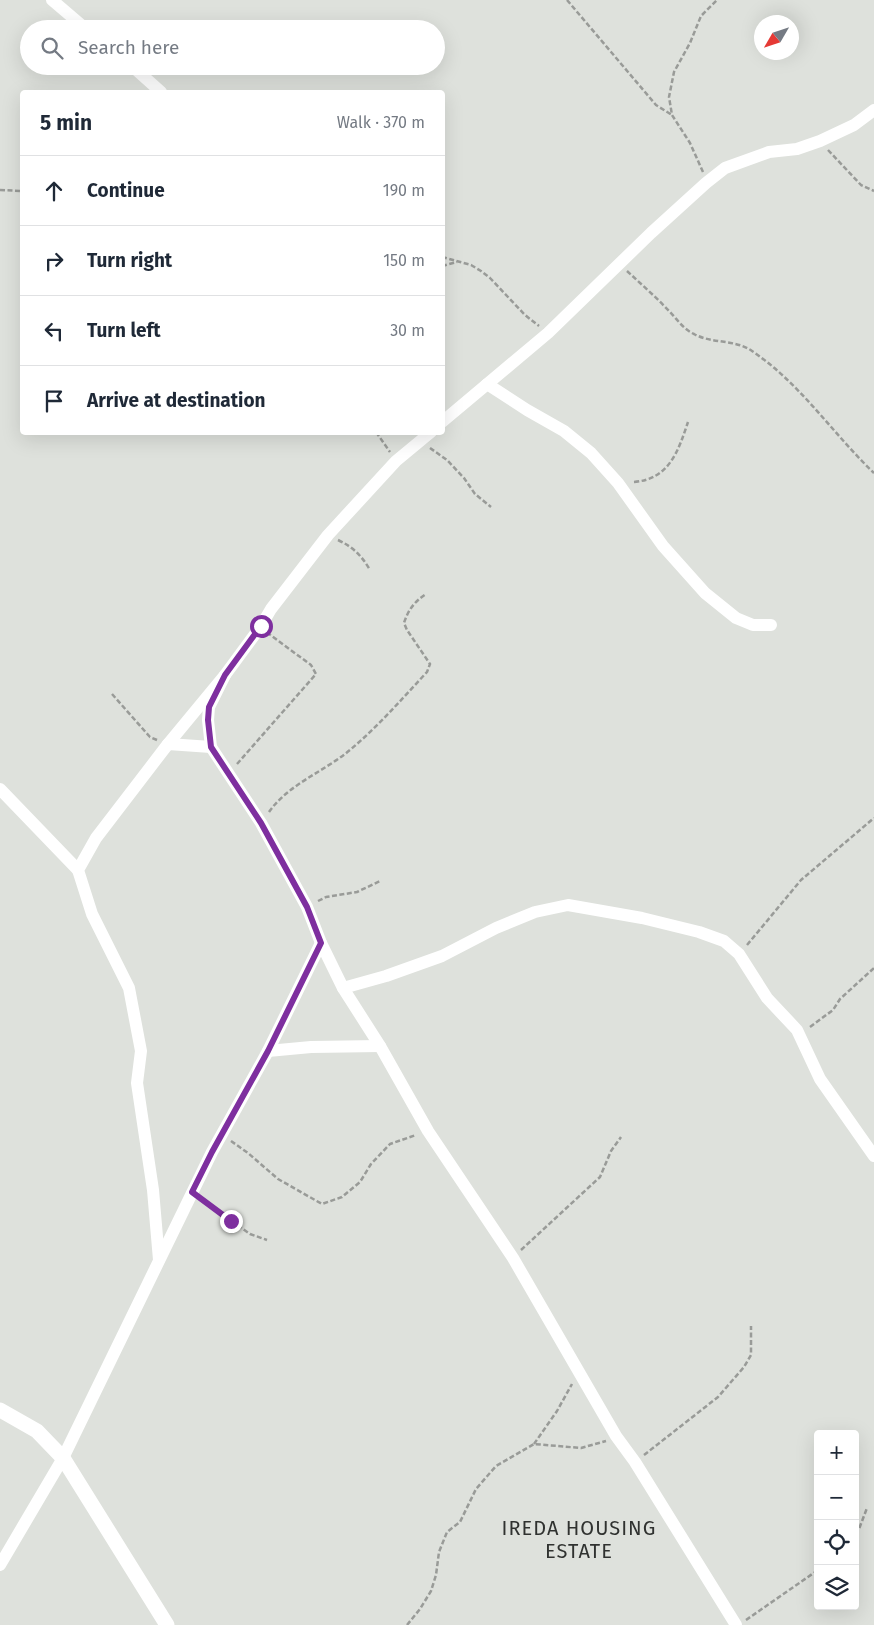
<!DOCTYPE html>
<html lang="en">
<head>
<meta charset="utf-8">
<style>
	body { margin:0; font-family:"Fira Sans",sans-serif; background:#f6f6f7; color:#1f2937 }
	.controls { position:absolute; right:15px; bottom:15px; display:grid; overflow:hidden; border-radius:5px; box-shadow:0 5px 20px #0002 }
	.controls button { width:45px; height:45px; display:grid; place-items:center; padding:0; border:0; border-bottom:1px solid #e0e1e3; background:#fff; color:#1f2937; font:25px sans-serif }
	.compass { position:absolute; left:754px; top:15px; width:45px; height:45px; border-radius:50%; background:#fff; box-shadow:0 5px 20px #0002; rotate:231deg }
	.stop { position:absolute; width:15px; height:15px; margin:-11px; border:4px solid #7e2f9f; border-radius:50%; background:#fff }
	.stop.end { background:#7e2f9f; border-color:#fff; box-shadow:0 1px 5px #0008 }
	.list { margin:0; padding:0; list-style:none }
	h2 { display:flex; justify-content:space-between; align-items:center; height:65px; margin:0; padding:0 20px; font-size:21px }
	h2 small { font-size:16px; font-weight:400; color:#747a83 }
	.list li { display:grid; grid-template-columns:32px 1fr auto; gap:15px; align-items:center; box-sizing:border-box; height:70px; padding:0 20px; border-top:1px solid #e0e1e3 }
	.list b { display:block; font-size:19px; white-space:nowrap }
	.list em { font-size:16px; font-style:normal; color:#747a83 }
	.icon { flex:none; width:28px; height:28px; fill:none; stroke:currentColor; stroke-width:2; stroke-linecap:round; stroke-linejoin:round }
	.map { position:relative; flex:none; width:874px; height:1625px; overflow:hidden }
	.search { position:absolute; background:#fff; box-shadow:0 5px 20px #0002; left:20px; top:20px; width:425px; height:55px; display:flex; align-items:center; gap:12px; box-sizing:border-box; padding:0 18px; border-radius:28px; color:#747a83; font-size:19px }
	.panel { position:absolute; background:#fff; box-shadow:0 5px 20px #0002; left:20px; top:90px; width:425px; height:345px; border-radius:5px }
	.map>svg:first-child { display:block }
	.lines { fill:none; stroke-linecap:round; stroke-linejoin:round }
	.path { stroke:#999b98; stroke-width:2.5; stroke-dasharray:5 2.5; stroke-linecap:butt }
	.minor { stroke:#fff; stroke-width:12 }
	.tertiary { stroke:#fff; stroke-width:15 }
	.route { stroke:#7e2f9f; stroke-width:6 }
	.labels { text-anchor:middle; stroke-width:5; stroke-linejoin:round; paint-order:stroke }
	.quarter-label { font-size:20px; letter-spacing:1px; fill:#303230; stroke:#dee1dc }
</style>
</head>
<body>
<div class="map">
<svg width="874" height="1625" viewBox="0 0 874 1625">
	<rect width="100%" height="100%" fill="#dee1dc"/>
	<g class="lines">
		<g class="path">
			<polyline points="567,0 656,105 672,115"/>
			<polyline points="828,150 861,185 874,191"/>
			<polyline points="703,172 690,143 672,115 669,97 674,72 690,43 701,16 717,0"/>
			<polyline points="0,190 22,191"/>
			<polyline points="442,257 471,265 481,271 490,278 525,315 539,326"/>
			<polyline points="442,266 457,262"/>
			<path d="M627 271C641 284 656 297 669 311 677 319 683 329 694 334 712 344 735 339 752 351 800 383 833 434 874 473"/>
			<polyline points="376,432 390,452"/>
			<polyline points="430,448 447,460 464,478 475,494 491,507"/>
			<path d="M634 482C669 479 678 452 688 422"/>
			<path d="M338 540C353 547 362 556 370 570"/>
			<polyline points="112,694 150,737 157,740"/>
			<polyline points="237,764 316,674 311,665 269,634"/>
			<path d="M269 812C287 786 320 773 345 754 375 730 400 701 427 672L430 664 407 630 404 623C408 610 415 601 426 594"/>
			<polyline points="318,901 326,897 357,892 380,881"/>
			<polyline points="747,945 801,880 874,818"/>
			<polyline points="810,1027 833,1010 840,999 874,968"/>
			<polyline points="231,1141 248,1153 278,1179 322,1204 342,1197 360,1182 371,1164 390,1144 416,1135"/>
			<polyline points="201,1199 250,1234 267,1240"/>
			<polyline points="521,1250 600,1177 611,1151 621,1137"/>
			<polyline points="534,1444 557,1411 572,1384"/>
			<polyline points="644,1455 718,1397 744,1367 751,1355 751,1326"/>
			<polyline points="855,1534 859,1529 867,1508"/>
			<polyline points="746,1620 818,1570"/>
			<polyline points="407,1625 420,1609 431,1591 436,1575 439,1552 447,1532 460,1522 476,1489 496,1466 534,1444 581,1448 606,1441"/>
		</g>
		<g class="minor">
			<polyline points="52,0 86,29"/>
			<polyline points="132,66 161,92"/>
			<polyline points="487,384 527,410 564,431 591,453 618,483 663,546 705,593 736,618 753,625 771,625"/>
			<polyline points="442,422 548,333 651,233 706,183 725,168 769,152 797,149 820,141 854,125 874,110"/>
			<polyline points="225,675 209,707 208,720 211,747 261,823 307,907 321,943 343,988 380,1046 428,1131 513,1258 616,1436 635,1462 736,1625"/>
			<polyline points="168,744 211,747"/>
			<polyline points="0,789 78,870"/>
			<polyline points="343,988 386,976 442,956 496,928 535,912 568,905 642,918 699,932 724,941 739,954 767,998 797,1030 820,1079 874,1156"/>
			<polyline points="268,1051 311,1047 380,1046"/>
			<polyline points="159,1260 153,1190 137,1083 141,1051 129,988 92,914 78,870 96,838 168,744 225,675 261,626 271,609 328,535 396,461 431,432"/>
			<polyline points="0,1565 63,1458 212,1152 268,1051 321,943"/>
		</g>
		<polyline class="tertiary" points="0,1410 37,1431 63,1458 167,1625"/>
	</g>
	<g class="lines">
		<polyline class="route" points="231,1221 192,1192 212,1152 268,1051 321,943 307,907 261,823 211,747 208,720 209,707 225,675 261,626"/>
	</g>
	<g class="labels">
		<g class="quarter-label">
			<text x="579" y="1535">IREDA HOUSING<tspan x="579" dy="23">ESTATE</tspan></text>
		</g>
	</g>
</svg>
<div class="controls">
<button>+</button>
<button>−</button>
<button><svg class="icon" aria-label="locate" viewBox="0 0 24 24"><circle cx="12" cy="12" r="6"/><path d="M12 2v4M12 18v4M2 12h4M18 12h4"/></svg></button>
<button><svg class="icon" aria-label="layers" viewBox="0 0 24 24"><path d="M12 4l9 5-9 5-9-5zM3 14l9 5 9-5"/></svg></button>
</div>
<svg class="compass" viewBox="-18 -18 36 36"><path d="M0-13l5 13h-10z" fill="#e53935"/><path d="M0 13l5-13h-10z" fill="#747a83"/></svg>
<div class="stop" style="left:261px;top:626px"></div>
<div class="stop end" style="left:231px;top:1221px"></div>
<div class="search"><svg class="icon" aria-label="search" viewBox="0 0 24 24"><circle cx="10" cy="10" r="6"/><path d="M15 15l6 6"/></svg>Search here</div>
<section class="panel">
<h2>5 min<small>Walk · 370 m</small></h2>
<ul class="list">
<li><svg class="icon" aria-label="ahead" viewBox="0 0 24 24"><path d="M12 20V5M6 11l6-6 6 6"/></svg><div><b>Continue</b></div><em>190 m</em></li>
<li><svg class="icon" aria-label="right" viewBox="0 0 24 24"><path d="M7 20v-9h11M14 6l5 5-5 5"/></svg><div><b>Turn right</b></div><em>150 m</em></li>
<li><svg class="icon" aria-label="left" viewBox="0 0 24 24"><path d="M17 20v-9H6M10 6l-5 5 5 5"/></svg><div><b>Turn left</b></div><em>30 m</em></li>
<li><svg class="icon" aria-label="arrive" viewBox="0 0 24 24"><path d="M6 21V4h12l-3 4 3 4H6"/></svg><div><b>Arrive at destination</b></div></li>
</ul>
</section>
</div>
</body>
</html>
